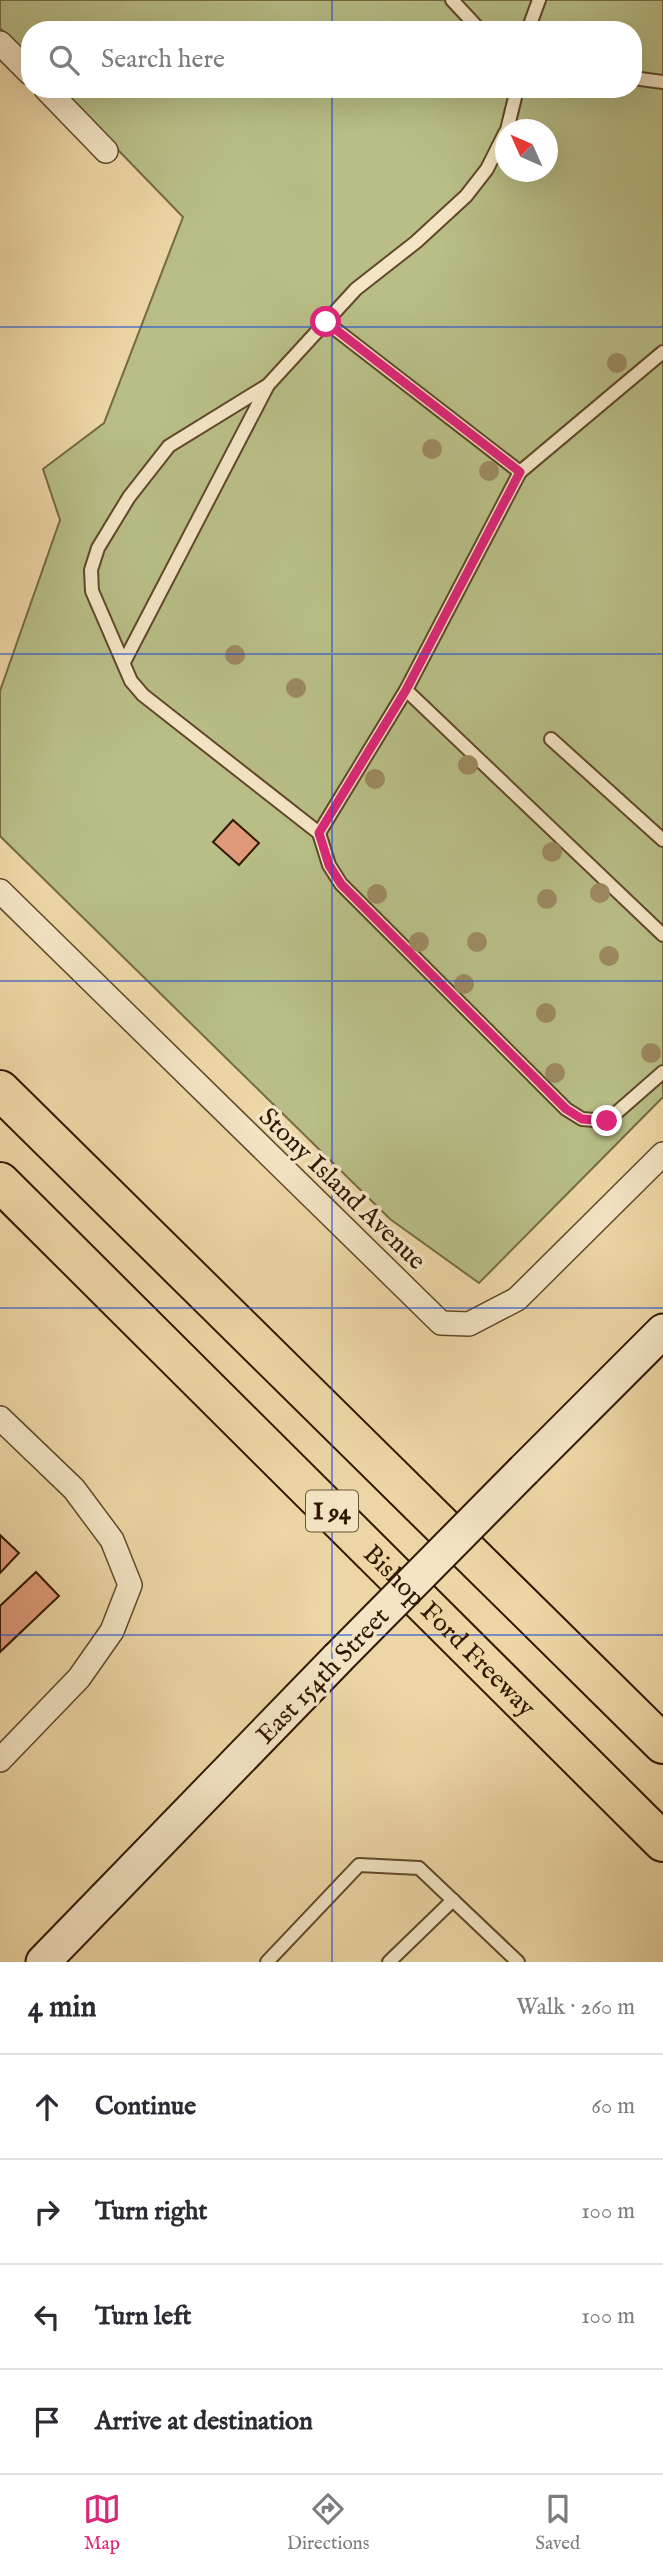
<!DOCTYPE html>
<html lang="en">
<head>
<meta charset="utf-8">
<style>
	body { margin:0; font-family:"IM FELL English",serif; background:#f2f2f3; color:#2b2b33 }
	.compass { position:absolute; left:495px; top:119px; width:63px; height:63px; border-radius:50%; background:#fff; box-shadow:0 7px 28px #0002; rotate:315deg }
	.stop { position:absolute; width:21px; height:21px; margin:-16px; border:5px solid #db2777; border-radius:50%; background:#fff }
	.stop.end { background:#db2777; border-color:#fff; box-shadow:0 2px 7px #0008 }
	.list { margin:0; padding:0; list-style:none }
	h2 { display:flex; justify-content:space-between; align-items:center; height:91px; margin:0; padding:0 28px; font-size:30px }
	h2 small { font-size:23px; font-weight:400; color:#7c7c81 }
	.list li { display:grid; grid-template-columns:46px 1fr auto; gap:21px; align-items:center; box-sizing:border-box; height:105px; padding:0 28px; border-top:2px solid #e1e1e2 }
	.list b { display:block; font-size:26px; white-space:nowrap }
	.list em { font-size:23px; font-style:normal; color:#7c7c81 }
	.icon { flex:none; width:38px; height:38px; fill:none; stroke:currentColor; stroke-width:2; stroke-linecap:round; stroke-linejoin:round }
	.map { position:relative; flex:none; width:663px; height:1962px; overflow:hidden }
	.search { position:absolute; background:#fff; box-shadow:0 7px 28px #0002; left:21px; right:21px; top:21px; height:77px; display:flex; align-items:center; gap:18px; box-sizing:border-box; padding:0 24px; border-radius:28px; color:#7c7c81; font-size:26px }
	.sheet { height:511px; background:#fff }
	nav { display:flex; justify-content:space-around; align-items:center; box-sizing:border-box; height:98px; border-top:2px solid #e1e1e2; background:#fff; font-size:19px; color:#7c7c81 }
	nav a { display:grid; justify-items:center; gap:4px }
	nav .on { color:#db2777 }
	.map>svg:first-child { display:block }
	.green { fill:#b8be86; stroke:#746b43; stroke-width:2; fill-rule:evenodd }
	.building { fill:#df9b79; stroke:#311800; stroke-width:2 }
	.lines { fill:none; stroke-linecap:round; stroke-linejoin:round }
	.lane-casing { stroke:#604829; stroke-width:16 }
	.street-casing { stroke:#604829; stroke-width:26 }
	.secondary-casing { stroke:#311800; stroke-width:37 }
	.highway-casing { stroke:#311800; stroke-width:42 }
	.lane { stroke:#f3e4c4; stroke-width:12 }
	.street { stroke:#f3e4c4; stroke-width:23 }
	.secondary { stroke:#f3e4c4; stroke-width:33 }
	.highway { stroke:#edd6a5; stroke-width:38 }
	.secondary-bridge-casing { stroke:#311800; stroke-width:37; stroke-linecap:butt }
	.secondary-bridge { stroke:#f3e4c4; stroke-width:33 }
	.tree { fill:#9c8960 }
	.route { stroke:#db2777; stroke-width:9 }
	.grid { fill:none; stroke:#1d4ed8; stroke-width:2; stroke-opacity:0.55 }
	.labels { text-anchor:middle; stroke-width:7; stroke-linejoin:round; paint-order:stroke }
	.shield { fill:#f3e4c4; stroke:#6b553b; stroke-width:2 }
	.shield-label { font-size:24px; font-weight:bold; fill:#311800 }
	.street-label { font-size:26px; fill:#311800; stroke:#f3e4c4 }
</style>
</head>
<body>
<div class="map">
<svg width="663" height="1962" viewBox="0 0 663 1962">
	<rect width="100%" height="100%" fill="#edd6a5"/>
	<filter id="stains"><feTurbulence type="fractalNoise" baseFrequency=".00286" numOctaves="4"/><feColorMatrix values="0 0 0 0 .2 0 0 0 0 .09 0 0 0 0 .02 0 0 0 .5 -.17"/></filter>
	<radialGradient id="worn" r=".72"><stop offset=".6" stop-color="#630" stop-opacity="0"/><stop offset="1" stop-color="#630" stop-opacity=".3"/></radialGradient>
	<path class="green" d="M0 0H663V1097L479 1283 390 1219 0 836V691L60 520 43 469 104 423 183 217 59 89H633V30H30V59L0 28ZM505 130H548V172H505Z"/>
	<g class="building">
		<polygon points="233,820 259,843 239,865 213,842"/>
		<polygon points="0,1535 19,1553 0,1573"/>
		<polygon points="36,1572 59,1596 0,1652 0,1606"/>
	</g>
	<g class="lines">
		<defs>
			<g id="lane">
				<polyline points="452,0 480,30"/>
				<polyline points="528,30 539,0"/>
				<polyline points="633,78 663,82"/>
				<polyline points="507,130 517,89"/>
				<polyline points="505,133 487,169 466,196 416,242 356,289 268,385 169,446 129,497 98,548 91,570 92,591 131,681 143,695 319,833 329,865 341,884 566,1109 582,1119 607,1121 663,1072"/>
				<polyline points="326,322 520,472"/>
				<polyline points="124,662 268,385"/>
				<polyline points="406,690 663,935"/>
				<polyline points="551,739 663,840"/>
				<polyline points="319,833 406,690 520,472 663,352"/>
				<polyline points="267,1962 359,1865 419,1868 518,1962"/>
				<polyline points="389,1962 453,1900"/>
			</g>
			<g id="street">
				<polyline points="0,43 30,73"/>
				<polyline points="46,89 106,151"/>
				<polyline points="0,891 441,1323 469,1324 517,1299 663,1154"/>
				<polyline points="0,1418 74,1489 112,1540 130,1585 112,1631 79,1678 0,1760"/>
			</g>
			<g id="secondary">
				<polyline points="524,1470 663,1331"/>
				<polyline points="43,1962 338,1658"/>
			</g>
			<g id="highway">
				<polyline points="0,1090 663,1744"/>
				<path id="s1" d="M0 1182 663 1842"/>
			</g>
		</defs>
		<use href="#lane" class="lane-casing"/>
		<use href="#street" class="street-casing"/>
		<use href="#secondary" class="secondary-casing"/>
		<use href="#highway" class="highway-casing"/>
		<use href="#lane" class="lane"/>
		<use href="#street" class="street"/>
		<use href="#secondary" class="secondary"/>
		<use href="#highway" class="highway"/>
		<defs>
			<polyline id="secondary-bridge" points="338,1658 524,1470"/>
		</defs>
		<use href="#secondary-bridge" class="secondary-bridge-casing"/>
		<use href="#secondary-bridge" class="secondary-bridge"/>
	</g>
	<g class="tree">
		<circle cx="617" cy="363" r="10"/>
		<circle cx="432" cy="449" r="10"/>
		<circle cx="489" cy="471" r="10"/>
		<circle cx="235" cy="655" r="10"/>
		<circle cx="296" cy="688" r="10"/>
		<circle cx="468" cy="765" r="10"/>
		<circle cx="375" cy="779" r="10"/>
		<circle cx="552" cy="852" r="10"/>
		<circle cx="600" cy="893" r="10"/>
		<circle cx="377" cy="894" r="10"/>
		<circle cx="547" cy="899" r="10"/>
		<circle cx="419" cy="942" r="10"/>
		<circle cx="477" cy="942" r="10"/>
		<circle cx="609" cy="956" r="10"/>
		<circle cx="464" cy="984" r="10"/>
		<circle cx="546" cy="1013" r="10"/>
		<circle cx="651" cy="1053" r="10"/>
		<circle cx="555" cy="1073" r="10"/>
	</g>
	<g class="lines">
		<polyline class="route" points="326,322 520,472 406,690 319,833 329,865 341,884 566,1109 582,1119 607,1121"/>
	</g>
	<path class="grid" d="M332 0V30M332 89V1962M0 327H663M0 654H663M0 981H663M0 1308H663M0 1635H663"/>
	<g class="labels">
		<rect class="shield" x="306" y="1490.5" width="52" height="41" rx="5"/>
		<g class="shield-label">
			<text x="332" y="1519">I 94</text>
		</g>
		<g class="street-label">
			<text transform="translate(343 1188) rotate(44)" y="9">Stony Island Avenue</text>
			<text dy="9" stroke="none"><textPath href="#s1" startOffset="635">Bishop Ford Freeway</textPath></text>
			<text transform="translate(322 1675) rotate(-46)" y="9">East 154th Street</text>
		</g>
	</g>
	<rect width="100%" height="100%" filter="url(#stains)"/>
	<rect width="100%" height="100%" fill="url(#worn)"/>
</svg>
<svg class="compass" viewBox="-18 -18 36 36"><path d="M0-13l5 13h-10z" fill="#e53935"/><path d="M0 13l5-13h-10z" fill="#7c7c81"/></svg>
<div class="stop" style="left:326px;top:322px"></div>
<div class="stop end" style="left:607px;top:1121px"></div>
<div class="search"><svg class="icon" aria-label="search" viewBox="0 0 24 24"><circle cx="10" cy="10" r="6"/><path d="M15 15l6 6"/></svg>Search here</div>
</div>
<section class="sheet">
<h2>4 min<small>Walk · 260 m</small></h2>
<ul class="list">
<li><svg class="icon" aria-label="ahead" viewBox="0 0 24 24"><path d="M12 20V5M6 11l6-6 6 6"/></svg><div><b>Continue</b></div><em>60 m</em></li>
<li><svg class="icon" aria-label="right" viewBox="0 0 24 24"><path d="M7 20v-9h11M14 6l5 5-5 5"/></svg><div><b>Turn right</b></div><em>100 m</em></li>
<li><svg class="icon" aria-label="left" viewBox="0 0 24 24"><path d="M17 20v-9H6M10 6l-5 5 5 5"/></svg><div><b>Turn left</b></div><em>100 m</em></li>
<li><svg class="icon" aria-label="arrive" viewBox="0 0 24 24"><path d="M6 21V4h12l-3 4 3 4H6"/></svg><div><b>Arrive at destination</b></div></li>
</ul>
</section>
<nav>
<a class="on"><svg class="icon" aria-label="map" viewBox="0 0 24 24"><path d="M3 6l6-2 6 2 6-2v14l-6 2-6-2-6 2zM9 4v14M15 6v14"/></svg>Map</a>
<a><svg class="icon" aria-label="directions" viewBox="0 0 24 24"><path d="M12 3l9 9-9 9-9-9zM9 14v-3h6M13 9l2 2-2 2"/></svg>Directions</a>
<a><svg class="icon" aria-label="saved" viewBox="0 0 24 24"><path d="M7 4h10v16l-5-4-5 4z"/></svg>Saved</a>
</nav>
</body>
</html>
